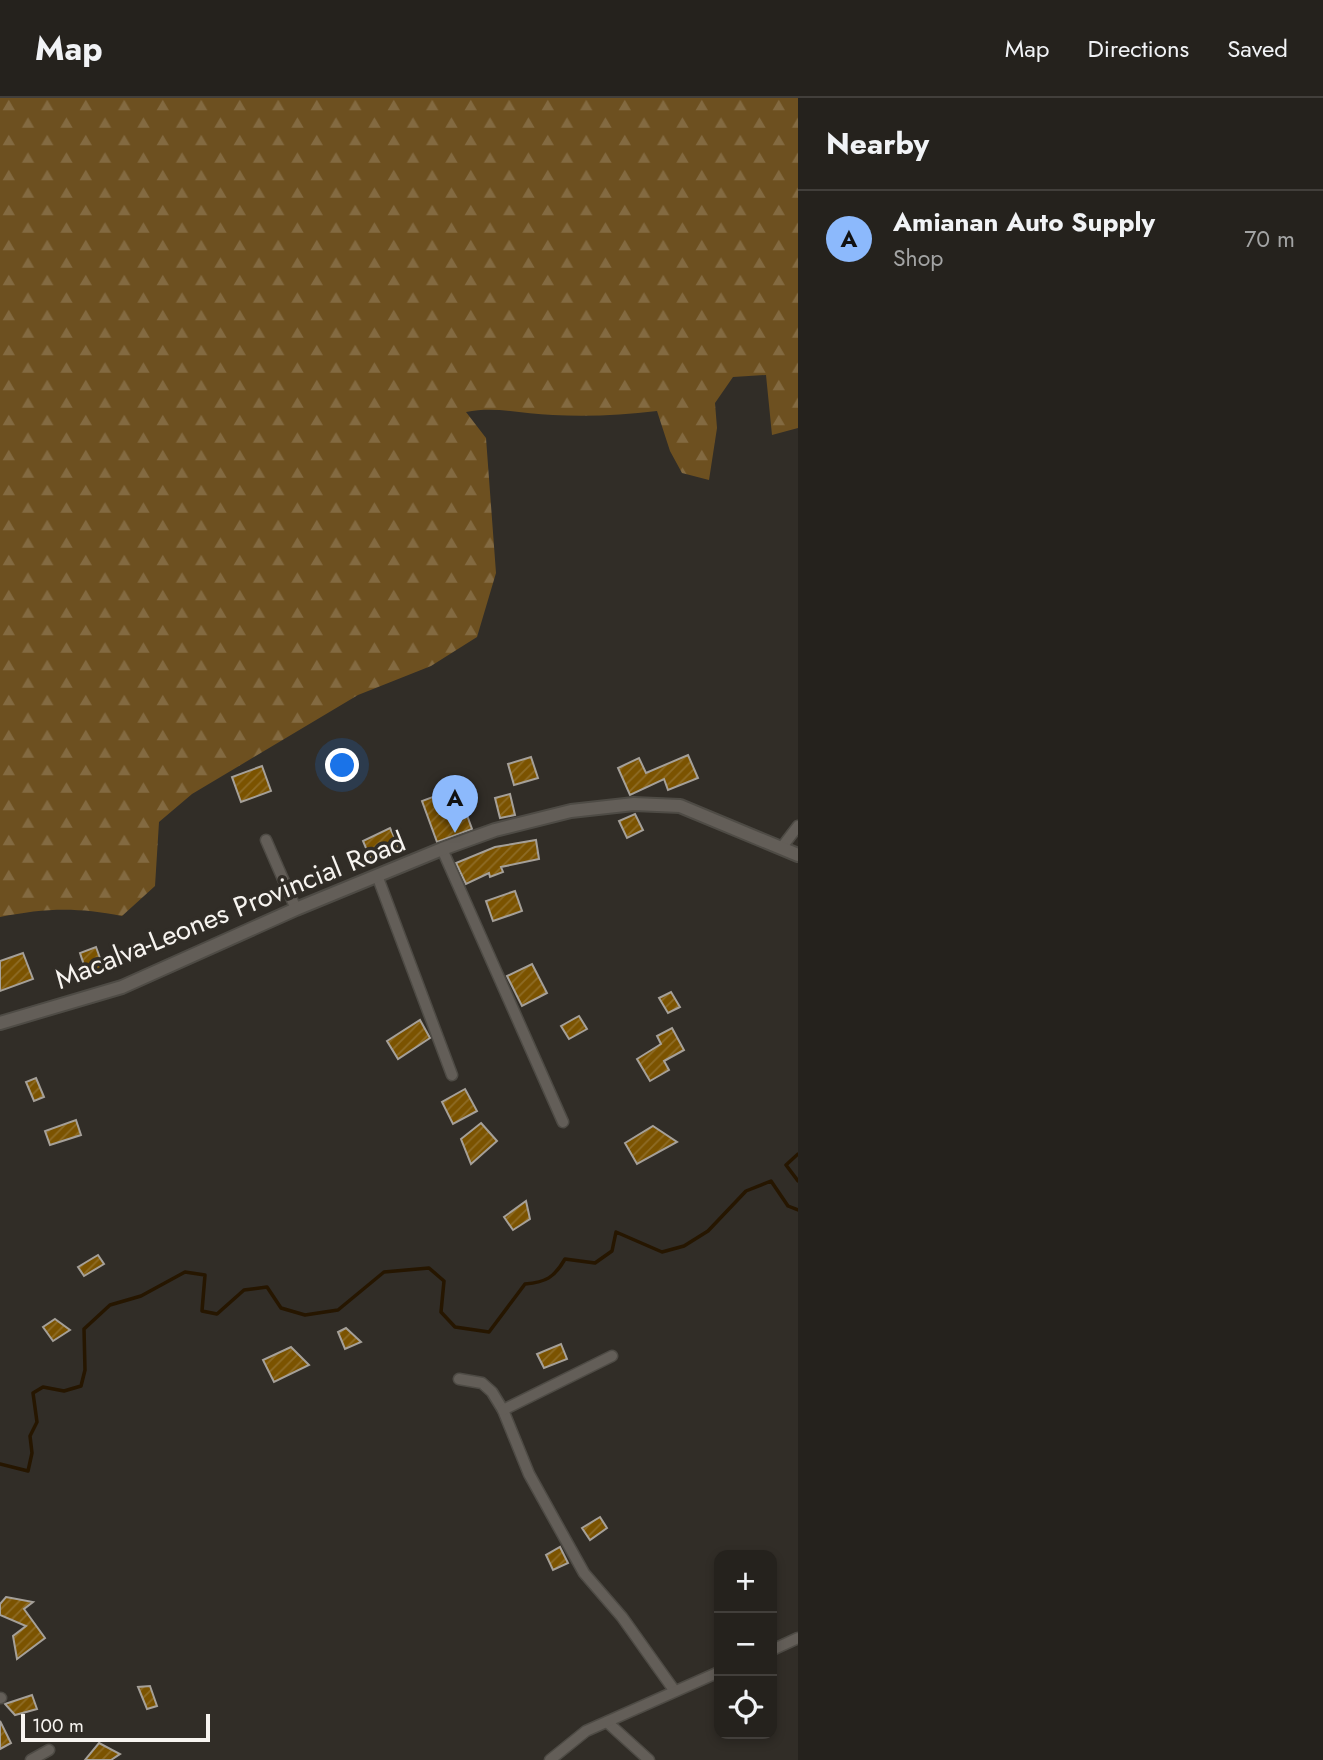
<!DOCTYPE html>
<html lang="en">
<head>
<meta charset="utf-8">
<style>
	body { margin:0; font-family:Jost,sans-serif; background:#2d2a26; color:#f1f3f6 }
	.controls { position:absolute; right:21px; bottom:21px; display:grid; overflow:hidden; border-radius:14px; box-shadow:0 4px 10px #0003 }
	.controls button { width:63px; height:63px; display:grid; place-items:center; padding:0; border:0; border-bottom:2px solid #423f3b; background:#25221d; color:#f1f3f6; font:35px sans-serif }
	.scale { position:absolute; left:21px; bottom:18px; width:189px; box-sizing:border-box; padding-left:7px; border:4px solid #f7f4f0; border-top:0; font-size:19px; line-height:24px; white-space:nowrap; color:#f7f4f0; -webkit-text-stroke:5px #312d27; paint-order:stroke }
	.you { position:absolute; left:343px; top:668px; width:24px; height:24px; margin:-18px; border:5px solid #fff; border-radius:50%; background:#1a73e8; box-shadow:0 0 0 10px #1a73e833 }
	.badge { display:grid; place-items:center; width:46px; height:46px; border-radius:50%; background:#8cb9fc; color:#111; font-size:23px; font-weight:700 }
	.pin { position:absolute; translate:-50% -58px; filter:drop-shadow(0 2px 4px #0008) }
	.pin::after { content:''; position:absolute; top:37px; width:24px; height:21px; background:inherit; clip-path:polygon(0 0,100% 0,50% 100%) }
	.list { margin:0; padding:0; list-style:none }
	h2 { display:flex; justify-content:space-between; align-items:center; height:91px; margin:0; padding:0 28px; font-size:30px }
	h2 small { font-size:23px; font-weight:400; color:#a3a4a4 }
	.list li { display:grid; grid-template-columns:46px 1fr auto; gap:21px; align-items:center; box-sizing:border-box; height:98px; padding:0 28px; border-top:2px solid #423f3b }
	.list b { display:block; font-size:26px; white-space:nowrap }
	.list p { margin:0; font-size:23px; white-space:nowrap; color:#a3a4a4 }
	.list em { font-size:23px; font-style:normal; color:#a3a4a4 }
	.icon { flex:none; width:38px; height:38px; fill:none; stroke:currentColor; stroke-width:2; stroke-linecap:round; stroke-linejoin:round }
	.map { position:relative; flex:none; width:798px; height:1662px; overflow:hidden }
	header { display:flex; align-items:center; gap:42px; box-sizing:border-box; height:98px; padding:0 35px; background:#25221d; border-bottom:2px solid #423f3b }
	header strong { font-size:33px }
	nav { display:flex; gap:38px; margin-inline-start:auto; font-size:24px }
	main { display:flex }
	aside { flex:1; background:#25221d }
	.map>svg:first-child { display:block }
	.forest { fill:url(#forest-firs) }
	.lines { fill:none; stroke-linecap:round; stroke-linejoin:round }
	.stream { stroke:#261600; stroke-width:3.5 }
	.building { fill:url(#building-hatch); stroke:#a5a099; stroke-width:2 }
	.minor-casing { stroke:#4e4b45; stroke-width:13 }
	.tertiary-casing { stroke:#4e4b45; stroke-width:16 }
	.minor { stroke:#635e58; stroke-width:10 }
	.tertiary { stroke:#635e58; stroke-width:12 }
	.labels { text-anchor:middle; stroke-width:7; stroke-linejoin:round; paint-order:stroke }
	.street-label { font-size:28px; fill:#f7f4f0; stroke:#312d27 }
</style>
</head>
<body>
<header>
<strong>Map</strong>
<nav><a>Map</a><a>Directions</a><a>Saved</a></nav>
</header>
<main>
<div class="map">
<svg width="798" height="1662" viewBox="0 0 798 1662">
	<defs>
		<pattern id="forest-firs" width="22" height="20" patternUnits="userSpaceOnUse" patternTransform="scale(1.75)"><rect width="22" height="20" fill="#6d5020"/><path d="M5 1l3.5 6h-7zM16 11l3.5 6h-7z" fill="#836a41"/></pattern>
		<pattern id="building-hatch" width="6" height="6" patternUnits="userSpaceOnUse" patternTransform="scale(1.75)"><rect width="6" height="6" fill="#7b5300"/><path d="M-1 1l2-2M0 6l6-6M5 7l2-2" fill="none" stroke="#8e6c26"/></pattern>
	</defs>
	<rect width="100%" height="100%" fill="#312d27"/>
	<path class="forest" d="M0 0H798V330L772 337 766 277 733 279 715 305 717 330 709 382 682 375 670 353 657 313C622 317 589 319 553 317 522 316 496 308 466 314L486 340 496 475 477 539 431 568 358 597 192 696 159 724 155 788 122 818C77 809 45 810 0 819Z"/>
	<g class="lines">
		<g class="stream">
			<polyline points="798,1056 786,1067 798,1083"/>
			<path d="M0 1366 28 1373 32 1355 30 1338 37 1324 33 1295 43 1289 64 1293 81 1288 85 1272 84 1231 110 1207 141 1198 185 1174 205 1177 202 1213 217 1216 244 1192 267 1189 281 1210 305 1217 338 1212 384 1174 429 1170 444 1183 441 1214 455 1229 489 1234 525 1186C546 1184 554 1180 565 1161L595 1165 612 1153 616 1134 662 1154 684 1148 708 1133 746 1093 771 1083 788 1108 798 1112"/>
		</g>
	</g>
	<g class="building">
		<polygon points="688,657 698,680 668,692 664,681 630,697 618,670 639,660 646,675"/>
		<polygon points="531,659 538,680 514,687 508,666"/>
		<polygon points="262,668 271,693 241,704 232,679"/>
		<polygon points="457,690 472,731 437,744 422,703"/>
		<polygon points="510,696 515,717 500,720 495,700"/>
		<polygon points="635,716 643,732 627,740 619,723"/>
		<polygon points="390,730 399,749 371,762 363,743"/>
		<polygon points="536,742 539,761 501,769 503,774 490,779 489,775 466,786 456,765 495,749"/>
		<polygon points="515,793 522,813 493,823 486,803"/>
		<polygon points="96,849 104,871 87,876 80,855"/>
		<polygon points="23,855 33,881 0,893 0,863"/>
		<polygon points="532,866 547,895 522,908 507,878"/>
		<polygon points="671,894 680,909 668,915 659,900"/>
		<polygon points="579,918 587,931 569,941 561,928"/>
		<polygon points="420,922 430,940 398,961 387,943"/>
		<polygon points="672,930 684,952 664,963 669,972 650,983 637,961 661,946 657,938"/>
		<polygon points="36,980 44,999 34,1003 26,984"/>
		<polygon points="465,991 477,1013 453,1026 442,1004"/>
		<polygon points="76,1022 81,1037 50,1047 45,1033"/>
		<polygon points="481,1025 497,1043 471,1066 461,1041"/>
		<polygon points="653,1028 677,1044 637,1066 625,1045"/>
		<polygon points="526,1103 530,1121 513,1132 504,1119"/>
		<polygon points="98,1157 104,1166 84,1178 78,1169"/>
		<polygon points="55,1221 70,1232 53,1243 43,1229"/>
		<polygon points="346,1230 361,1244 345,1251 338,1234"/>
		<polygon points="561,1246 567,1261 544,1270 537,1256"/>
		<polygon points="291,1249 309,1267 274,1284 263,1262"/>
		<polygon points="600,1419 607,1430 590,1442 582,1430"/>
		<polygon points="560,1449 568,1465 553,1472 546,1457"/>
		<polygon points="6,1499 33,1504 24,1511 45,1540 17,1561 13,1538 26,1528 0,1517 0,1506"/>
		<polygon points="150,1588 157,1608 147,1611 138,1589"/>
		<polygon points="32,1597 37,1611 15,1617 5,1606"/>
		<polygon points="0,1623 11,1645 0,1651"/>
		<polygon points="99,1645 120,1656 111,1662 85,1662"/>
	</g>
	<g class="lines">
		<defs>
			<g id="minor">
				<polyline points="266,742 296,811"/>
				<polyline points="782,749 798,728"/>
				<polyline points="442,751 563,1024"/>
				<polyline points="378,780 452,977"/>
				<polyline points="459,1281 482,1285 492,1294 503,1312 529,1376 584,1475 622,1519 674,1592"/>
				<polyline points="503,1312 612,1258"/>
				<polyline points="772,1552 798,1540"/>
				<polyline points="0,1600 1,1600"/>
				<polyline points="607,1624 649,1662"/>
				<polyline points="31,1662 49,1652"/>
				<polyline points="550,1662 586,1633 719,1574"/>
			</g>
			<polyline id="tertiary" points="0,925 122,889 296,811 442,751 495,732 571,713 634,706 680,708 798,757"/>
		</defs>
		<use href="#minor" class="minor-casing"/>
		<use href="#tertiary" class="tertiary-casing"/>
		<use href="#minor" class="minor"/>
		<use href="#tertiary" class="tertiary"/>
	</g>
	<g class="labels">
		<g class="street-label">
			<text transform="translate(230 812) rotate(-22)" y="10">Macalva-Leones Provincial Road</text>
		</g>
	</g>
</svg>
<div class="controls">
<button>+</button>
<button>−</button>
<button><svg class="icon" aria-label="locate" viewBox="0 0 24 24"><circle cx="12" cy="12" r="6"/><path d="M12 2v4M12 18v4M2 12h4M18 12h4"/></svg></button>
</div>
<div class="scale">100 m</div>
<div class="you"></div>
<div class="pin badge" style="left:455px;top:735px">A</div>
</div>
<aside>
<h2>Nearby<small></small></h2>
<ul class="list">
<li><span class="badge">A</span><div><b>Amianan Auto Supply</b><p>Shop</p></div><em>70 m</em></li>
</ul>
</aside>
</main>
</body>
</html>
